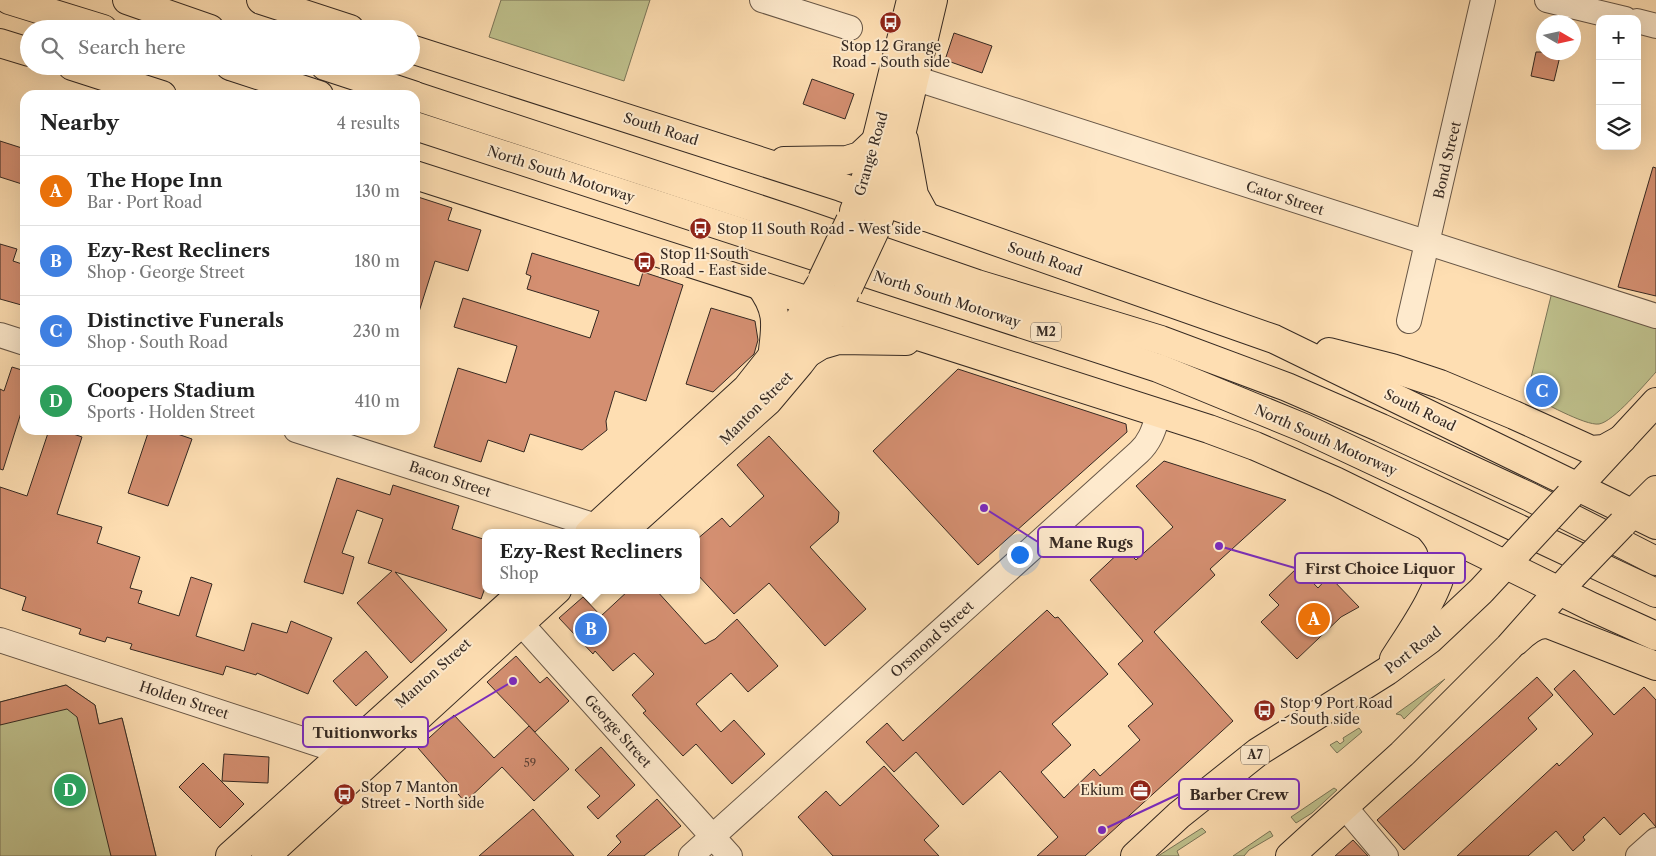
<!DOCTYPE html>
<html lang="en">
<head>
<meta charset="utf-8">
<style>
	body { margin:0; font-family:"Libre Caslon Text",serif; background:#f2f2f2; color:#222 }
	.controls { position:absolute; right:15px; top:15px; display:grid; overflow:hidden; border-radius:10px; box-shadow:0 5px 20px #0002 }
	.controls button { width:45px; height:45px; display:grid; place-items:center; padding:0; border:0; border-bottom:1px solid #e0e0e0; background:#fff; color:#222; font:25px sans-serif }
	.compass { position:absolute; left:1536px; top:15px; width:45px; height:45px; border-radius:50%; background:#fff; box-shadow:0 5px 20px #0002; rotate:99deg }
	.you { position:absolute; left:1019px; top:554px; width:18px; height:18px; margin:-12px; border:4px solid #fff; border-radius:50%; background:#1a73e8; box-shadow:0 0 0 8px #1a73e833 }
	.badge { display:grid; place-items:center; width:32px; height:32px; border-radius:50%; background:#8f2418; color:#fff; font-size:16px; font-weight:700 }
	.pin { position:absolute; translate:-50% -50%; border:2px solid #fff; box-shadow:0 1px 5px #0006 }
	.popup { position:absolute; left:482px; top:529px; width:218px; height:65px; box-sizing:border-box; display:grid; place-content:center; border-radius:10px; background:#fff; filter:drop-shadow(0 1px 4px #0005); font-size:16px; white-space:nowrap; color:#767676 }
	.popup b { font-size:19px; color:#222 }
	.popup::after { content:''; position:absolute; left:50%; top:100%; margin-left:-10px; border:10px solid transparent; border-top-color:#fff }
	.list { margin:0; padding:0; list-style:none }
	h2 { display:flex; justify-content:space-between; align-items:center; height:65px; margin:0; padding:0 20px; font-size:21px }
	h2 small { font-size:16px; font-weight:400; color:#767676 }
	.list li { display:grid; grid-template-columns:32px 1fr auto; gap:15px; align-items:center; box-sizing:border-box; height:70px; padding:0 20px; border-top:1px solid #e0e0e0 }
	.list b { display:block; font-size:19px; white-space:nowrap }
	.list p { margin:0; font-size:16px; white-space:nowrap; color:#767676 }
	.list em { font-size:16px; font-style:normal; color:#767676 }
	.icon { flex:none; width:28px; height:28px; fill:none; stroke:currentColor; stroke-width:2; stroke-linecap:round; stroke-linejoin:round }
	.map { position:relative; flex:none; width:1656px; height:856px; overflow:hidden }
	.search { position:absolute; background:#fff; box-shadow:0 5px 20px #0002; left:20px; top:20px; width:400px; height:55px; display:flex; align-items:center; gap:12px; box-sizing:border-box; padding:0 18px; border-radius:28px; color:#767676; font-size:19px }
	.panel { position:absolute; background:#fff; box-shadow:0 5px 20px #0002; left:20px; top:90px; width:400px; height:345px; border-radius:15px }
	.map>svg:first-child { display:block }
	.green { fill:#bfc18d; stroke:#7a7558 }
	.building { fill:#d48f71; stroke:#352922 }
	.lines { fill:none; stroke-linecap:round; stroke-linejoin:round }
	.minor-casing { stroke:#675646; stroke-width:26 }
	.major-casing { stroke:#352922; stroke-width:30 }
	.highway-casing { stroke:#352922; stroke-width:30 }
	.minor { stroke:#feeacd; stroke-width:24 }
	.major { stroke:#fedeb2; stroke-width:28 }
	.highway { stroke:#fedeb2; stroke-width:28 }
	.major-bridge-casing { stroke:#352922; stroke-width:30; stroke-linecap:butt }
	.highway-bridge-casing { stroke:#352922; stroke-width:30; stroke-linecap:butt }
	.major-bridge { stroke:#fedeb2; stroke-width:28 }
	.highway-bridge { stroke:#fedeb2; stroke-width:28 }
	.labels { text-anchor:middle; stroke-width:4; stroke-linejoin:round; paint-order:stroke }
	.number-label { font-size:11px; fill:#5d4236 }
	.shield { fill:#feeacd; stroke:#716355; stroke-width:1 }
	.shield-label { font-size:12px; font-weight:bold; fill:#352922 }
	.poi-label { font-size:14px; fill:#352922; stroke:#feeacd; text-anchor:start }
	.street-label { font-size:14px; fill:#352922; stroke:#feeacd }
	.leader { fill:none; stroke:#7b2cbf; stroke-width:2 }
	.callout-dot { fill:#7b2cbf; stroke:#feeacd; stroke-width:2 }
	.callout { fill:#feeacd; stroke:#7b2cbf; stroke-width:2 }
	.callout-label { font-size:15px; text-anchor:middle; font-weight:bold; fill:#352922 }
</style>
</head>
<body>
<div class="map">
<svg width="1656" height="856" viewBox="0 0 1656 856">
	<rect width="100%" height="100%" fill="#fedeb2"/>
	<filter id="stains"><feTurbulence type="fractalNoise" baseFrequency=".004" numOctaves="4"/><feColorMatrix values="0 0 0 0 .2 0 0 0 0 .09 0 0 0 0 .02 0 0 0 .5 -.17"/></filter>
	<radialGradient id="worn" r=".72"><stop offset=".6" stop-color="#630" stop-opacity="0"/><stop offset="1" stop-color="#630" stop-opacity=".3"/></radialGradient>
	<g class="green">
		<polygon points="501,0 650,0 624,81 489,37"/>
		<path d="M1552 292 1656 327V372C1645 384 1613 422 1599 424 1585 426 1541 401 1527 394Z"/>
		<polygon points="1445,679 1404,719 1401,715 1396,714"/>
		<polygon points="66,685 95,705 99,724 122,718 156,856 0,856 0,702"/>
		<polygon points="1359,728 1362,732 1337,753 1330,745 1337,741 1340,744 1344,741 1343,738"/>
		<polygon points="1334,788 1337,790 1312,813 1296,823 1291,817"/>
		<polygon points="1202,828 1206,832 1177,851 1179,856 1158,856"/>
		<polygon points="1270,831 1273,836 1249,850 1244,856 1233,856"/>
	</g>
	<g class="building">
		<polygon points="954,33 992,46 982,73 945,60"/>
		<polygon points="1536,52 1561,52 1554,81 1531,76"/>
		<polygon points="812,79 854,94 845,119 803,104"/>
		<polygon points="0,141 25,149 25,185 0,177"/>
		<polygon points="1653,167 1656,168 1656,296 1618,287"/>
		<polygon points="415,196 452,208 448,220 481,230 468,271 435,261 418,315 415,315"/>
		<polygon points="0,244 17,249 13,261 25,265 25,306 0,299"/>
		<polygon points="532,253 639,286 643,272 683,285 646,401 615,391 606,421 607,430 582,450 530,434 524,452 488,440 481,462 434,447 458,368 506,383 517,346 454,327 463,298 590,338 599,311 527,289 531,276 526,274"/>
		<polygon points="711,308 755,321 758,340 754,354 713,392 686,384"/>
		<polygon points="12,367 25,371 25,400 3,470 0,469 0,389 4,391"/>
		<polygon points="958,369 1126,424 1127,432 978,565 873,451"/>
		<polygon points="49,430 62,430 82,437 57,514 102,527 97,543 140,557 130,588 142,591 138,603 179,616 191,577 212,584 196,636 244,651 252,623 287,633 291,621 332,638 308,694 257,673 256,675 226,666 223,675 130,649 132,644 107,637 105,642 79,634 81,629 22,610 26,597 0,588 0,487 27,496"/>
		<polygon points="149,430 166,430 192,439 168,506 128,493"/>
		<polygon points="769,436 839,512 838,522 810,547 866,609 825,646 769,583 734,614 696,573 696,540 722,518 730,527 764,496 737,465"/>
		<polygon points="1164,461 1286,500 1210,569 1215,575 1154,632 1233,721 1085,856 1037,856 1058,837 1000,771 963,805 916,752 894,772 866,742 887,723 903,741 1047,610 1055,618 1058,617 1108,674 1052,724 1071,745 1041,772 1064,798 1094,769 1100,776 1140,740 1128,726 1153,704 1118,664 1143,641 1090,580 1124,548 1136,560 1173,527 1136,486"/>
		<polygon points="337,478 390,495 393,485 459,506 452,529 486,540 486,585 481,599 395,572 447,630 411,663 357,603 392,571 368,563 383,519 357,510 342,553 354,557 343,594 304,582"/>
		<polygon points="1298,567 1318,588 1329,576 1359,607 1341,617 1297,659 1261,622 1279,605 1269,595"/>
		<polygon points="629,590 656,590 705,644 715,639 737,619 778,666 748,692 731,673 696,704 721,732 734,720 765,754 732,784 696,744 683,756 643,713 646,711 632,695 654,674 634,653 613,671 595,651 593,654 559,618 583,597 601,616"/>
		<polygon points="366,651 388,677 356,706 333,681"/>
		<polygon points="516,656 540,683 547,677 569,701 535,732 487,682"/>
		<polygon points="1574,670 1614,715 1644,687 1656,700 1656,827 1644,813 1620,835 1604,817 1583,837 1585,840 1573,851 1556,831 1528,856 1457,856 1557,763 1559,766 1593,734 1554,689"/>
		<polygon points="1537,677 1553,695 1528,718 1537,729 1404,850 1377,820"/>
		<polygon points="66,685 95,705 99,724 122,718 156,856 111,856 77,717 67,709 0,725 0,702"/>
		<polygon points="454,715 494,758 529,726 569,769 534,801 502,767 465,802 418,748"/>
		<polygon points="601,747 635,785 598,819 587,807 600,796 575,770"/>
		<polygon points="224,754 269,757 268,783 222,781"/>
		<polygon points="203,763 244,804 220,828 179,787"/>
		<polygon points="884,766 939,826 924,840 939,856 833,856 798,817 826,791 840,806"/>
		<polygon points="657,799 681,826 644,856 607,856 621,842 616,836"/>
		<polygon points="533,809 574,856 479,856"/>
		<polygon points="1353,840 1368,856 1335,856"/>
	</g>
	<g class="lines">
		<defs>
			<g id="minor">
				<polyline points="762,0 850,28"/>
				<polyline points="1547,0 1625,19"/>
				<polyline points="1637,21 1656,26"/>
				<polyline points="914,78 1656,316"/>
				<polyline points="1409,321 1483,0"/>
				<polyline points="0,335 25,343"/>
				<polyline points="296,430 574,519 596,526 601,533"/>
				<polyline points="509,610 730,856"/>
				<polyline points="0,640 345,753 356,763"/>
				<polyline points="1344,806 1386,856"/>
				<path d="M691 856 1139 452C1151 441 1154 428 1159 413"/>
				<polyline points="1638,856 1656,840"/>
			</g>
			<g id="major">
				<polyline points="261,0 350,29"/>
				<polyline points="0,43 29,52"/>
				<polyline points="411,49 841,187 1274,339 1656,525"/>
				<polyline points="72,66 162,95"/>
				<polyline points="904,140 914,195 926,217"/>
				<polyline points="784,161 847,160 860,156 876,141"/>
				<polyline points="415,175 1209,429 1255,446 1335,481 1592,607 1656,636"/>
				<polyline points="854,211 862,191 876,141 911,0"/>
				<polyline points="879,219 890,181 933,0"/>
				<path d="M759 284C780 311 776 326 772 358"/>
				<polyline points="1329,352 1392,368 1440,384 1514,415 1591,450 1604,449 1622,439"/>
				<polyline points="808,353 821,345 838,340 906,341"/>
				<polyline points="589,533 747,388 795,327 820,285"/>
				<polyline points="621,533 768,401 800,363 819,338 844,295"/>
				<path d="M1516 641C1525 632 1535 623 1548 624L1656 666"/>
				<polyline points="230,856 525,590"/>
				<polyline points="266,856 557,590"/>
			</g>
			<g id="highway">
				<polyline points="9,0 103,29"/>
				<polyline points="127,0 210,29"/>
				<polyline points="230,66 319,95"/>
				<polyline points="325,66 413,95"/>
				<polyline points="415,96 795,221 977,284 1161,340 1287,387 1381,428 1530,497 1656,561"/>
				<polyline points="415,126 1158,368 1304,428 1656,593"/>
				<polyline points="1569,496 1656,402"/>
				<polyline points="1622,524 1656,490"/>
				<path d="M1394 659C1409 635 1443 588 1443 560 1444 547 1438 538 1430 529"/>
				<polyline points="1135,856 1179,815 1258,752 1387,671 1429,640 1481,591 1519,550"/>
				<polyline points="1290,856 1402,754 1509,647 1573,575"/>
			</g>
		</defs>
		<use href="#minor" class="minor-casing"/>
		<use href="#major" class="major-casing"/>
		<use href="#highway" class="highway-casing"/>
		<use href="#minor" class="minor"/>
		<use href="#major" class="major"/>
		<use href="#highway" class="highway"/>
		<defs>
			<g id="major-bridge">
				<polyline points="822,280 850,221"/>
				<polyline points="848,288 876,228"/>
			</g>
			<g id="highway-bridge">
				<polyline points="1519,550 1569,496"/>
				<polyline points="1573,575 1622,524"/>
			</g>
		</defs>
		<use href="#major-bridge" class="major-bridge-casing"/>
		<use href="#highway-bridge" class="highway-bridge-casing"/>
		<use href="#major-bridge" class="major-bridge"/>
		<use href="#highway-bridge" class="highway-bridge"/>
	</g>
	<defs>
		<symbol id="bus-disc" viewBox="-11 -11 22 22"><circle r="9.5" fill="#8f2418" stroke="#feeacd"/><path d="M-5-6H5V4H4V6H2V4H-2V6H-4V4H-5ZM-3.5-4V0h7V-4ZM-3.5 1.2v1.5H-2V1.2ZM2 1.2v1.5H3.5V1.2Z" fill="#fff"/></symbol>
		<symbol id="office-disc" viewBox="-11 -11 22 22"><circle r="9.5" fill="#8f2418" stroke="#feeacd"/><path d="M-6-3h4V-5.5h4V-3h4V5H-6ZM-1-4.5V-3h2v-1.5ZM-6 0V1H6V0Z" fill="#fff"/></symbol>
	</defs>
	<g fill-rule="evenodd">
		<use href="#bus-disc" x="878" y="10" width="25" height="25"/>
		<use href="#bus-disc" x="688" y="216" width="25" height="25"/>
		<use href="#bus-disc" x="632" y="250" width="25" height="25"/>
		<use href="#bus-disc" x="1252" y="698" width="25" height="25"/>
		<use href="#office-disc" x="1128" y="778" width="25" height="25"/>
		<use href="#bus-disc" x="332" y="782" width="25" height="25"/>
	</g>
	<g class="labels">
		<g class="number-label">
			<text x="530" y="767">59</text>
		</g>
		<g class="shield">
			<rect x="1031" y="322.5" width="30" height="19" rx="4"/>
			<rect x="1241" y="745.5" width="28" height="19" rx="4"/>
		</g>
		<g class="shield-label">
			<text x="1046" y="336">M2</text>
			<text x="1255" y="759">A7</text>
		</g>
		<g class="poi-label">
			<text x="891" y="51" text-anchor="middle">Stop 12 Grange<tspan x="891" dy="16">Road - South side</tspan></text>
			<text x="717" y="234">Stop 11 South Road - West side</text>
			<text x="660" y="259">Stop 11 South<tspan x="660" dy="16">Road - East side</tspan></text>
			<text x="1280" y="708">Stop 9 Port Road<tspan x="1280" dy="16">- South side</tspan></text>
			<text x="361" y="792">Stop 7 Manton<tspan x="361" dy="16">Street - North side</tspan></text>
			<text x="1124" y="795" text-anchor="end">Ekium</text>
		</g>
		<g class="street-label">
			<text transform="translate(661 129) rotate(18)" y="5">South Road</text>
			<text transform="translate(871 154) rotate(-74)" y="5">Grange Road</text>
			<text transform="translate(1447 160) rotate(-77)" y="5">Bond Street</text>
			<text transform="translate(561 174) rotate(18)" y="5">North South Motorway</text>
			<text transform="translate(1285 198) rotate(18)" y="5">Cator Street</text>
			<text transform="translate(1045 259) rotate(19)" y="5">South Road</text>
			<text transform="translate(947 299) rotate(18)" y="5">North South Motorway</text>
			<text transform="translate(756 408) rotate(-45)" y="5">Manton Street</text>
			<text transform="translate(1420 410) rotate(26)" y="5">South Road</text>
			<text transform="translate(1326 440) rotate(24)" y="5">North South Motorway</text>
			<text transform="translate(450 479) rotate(18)" y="5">Bacon Street</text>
			<text transform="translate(932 639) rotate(-42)" y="5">Orsmond Street</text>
			<text transform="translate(1413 650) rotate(-38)" y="5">Port Road</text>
			<text transform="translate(433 673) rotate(-42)" y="5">Manton Street</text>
			<text transform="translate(184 700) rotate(18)" y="5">Holden Street</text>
			<text transform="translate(618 731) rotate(48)" y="5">George Street</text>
		</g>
	</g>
	<path class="leader" d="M984 508L1038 542M1219 546L1295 568M513 681L428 732M1102 830L1179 794"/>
	<g class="callout-dot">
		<circle cx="984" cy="508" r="5"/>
		<circle cx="1219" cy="546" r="5"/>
		<circle cx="513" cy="681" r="5"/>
		<circle cx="1102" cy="830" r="5"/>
	</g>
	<g class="callout">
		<rect x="1038" y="527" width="105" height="30" rx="5"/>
		<rect x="1295" y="553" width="170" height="30" rx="5"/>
		<rect x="303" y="717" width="125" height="30" rx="5"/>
		<rect x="1179" y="779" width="120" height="30" rx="5"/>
	</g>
	<g class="callout-label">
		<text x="1091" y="548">Mane Rugs</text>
		<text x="1380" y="574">First Choice Liquor</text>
		<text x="365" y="738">Tuitionworks</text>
		<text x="1239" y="800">Barber Crew</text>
	</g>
	<rect width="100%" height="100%" filter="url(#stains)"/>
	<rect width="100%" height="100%" fill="url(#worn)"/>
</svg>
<div class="controls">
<button>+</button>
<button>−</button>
<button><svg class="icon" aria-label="layers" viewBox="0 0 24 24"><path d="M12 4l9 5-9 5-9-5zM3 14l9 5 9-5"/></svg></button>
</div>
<svg class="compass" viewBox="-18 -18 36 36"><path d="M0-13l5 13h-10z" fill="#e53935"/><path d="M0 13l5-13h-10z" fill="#767676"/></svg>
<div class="you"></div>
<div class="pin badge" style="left:1314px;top:619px;background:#e8710a">A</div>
<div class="pin badge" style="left:591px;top:629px;background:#3f7fe0">B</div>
<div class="popup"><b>Ezy-Rest Recliners</b>Shop</div>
<div class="pin badge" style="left:1542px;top:391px;background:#3f7fe0">C</div>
<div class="pin badge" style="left:70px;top:790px;background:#2e9e5b">D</div>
<div class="search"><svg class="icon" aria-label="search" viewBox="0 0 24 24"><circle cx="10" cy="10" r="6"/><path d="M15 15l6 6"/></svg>Search here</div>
<section class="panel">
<h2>Nearby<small>4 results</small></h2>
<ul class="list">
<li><span class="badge" style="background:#e8710a">A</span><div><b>The Hope Inn</b><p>Bar · Port Road</p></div><em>130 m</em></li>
<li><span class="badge" style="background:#3f7fe0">B</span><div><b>Ezy-Rest Recliners</b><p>Shop · George Street</p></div><em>180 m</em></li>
<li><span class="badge" style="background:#3f7fe0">C</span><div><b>Distinctive Funerals</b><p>Shop · South Road</p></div><em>230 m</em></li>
<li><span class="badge" style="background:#2e9e5b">D</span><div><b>Coopers Stadium</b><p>Sports · Holden Street</p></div><em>410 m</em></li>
</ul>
</section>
</div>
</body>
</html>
